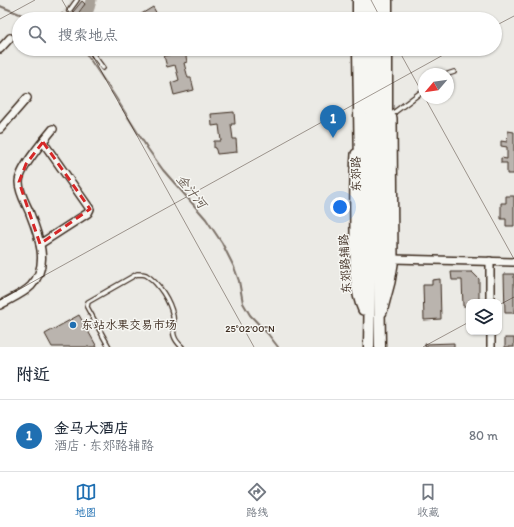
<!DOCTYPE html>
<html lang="zh">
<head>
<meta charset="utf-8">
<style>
	body { margin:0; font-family:Itim,"LXGW WenKai TC",sans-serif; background:#f6f6f7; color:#1f2937 }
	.controls { position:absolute; right:12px; bottom:12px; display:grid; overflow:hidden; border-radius:8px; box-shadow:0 1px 3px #0004 }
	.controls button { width:36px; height:36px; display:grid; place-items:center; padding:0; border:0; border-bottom:1px solid #e0e1e3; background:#fff; color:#1f2937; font:20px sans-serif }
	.compass { position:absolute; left:418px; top:68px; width:36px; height:36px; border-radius:50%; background:#fff; box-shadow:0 1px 3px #0004; rotate:241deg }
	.you { position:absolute; left:340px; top:207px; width:14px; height:14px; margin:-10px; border:3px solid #fff; border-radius:50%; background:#1a73e8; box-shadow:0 0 0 6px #1a73e833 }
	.badge { display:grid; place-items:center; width:26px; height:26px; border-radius:50%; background:#1f6fb2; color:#fff; font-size:13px; font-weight:700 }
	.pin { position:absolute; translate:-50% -33px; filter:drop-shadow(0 1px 2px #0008) }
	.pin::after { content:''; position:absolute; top:21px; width:14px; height:12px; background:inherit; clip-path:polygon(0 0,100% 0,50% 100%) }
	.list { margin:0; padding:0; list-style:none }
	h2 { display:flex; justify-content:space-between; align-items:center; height:52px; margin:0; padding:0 16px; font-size:17px }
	h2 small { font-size:13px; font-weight:400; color:#747a83 }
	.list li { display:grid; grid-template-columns:26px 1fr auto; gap:12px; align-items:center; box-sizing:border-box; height:72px; padding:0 16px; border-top:1px solid #e0e1e3 }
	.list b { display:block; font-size:15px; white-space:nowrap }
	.list p { margin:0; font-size:13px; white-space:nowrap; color:#747a83 }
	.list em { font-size:13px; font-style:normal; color:#747a83 }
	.icon { flex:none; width:22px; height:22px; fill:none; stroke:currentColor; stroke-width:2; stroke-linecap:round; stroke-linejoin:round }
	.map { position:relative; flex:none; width:514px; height:347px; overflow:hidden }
	.search { position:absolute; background:#fff; box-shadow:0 1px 3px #0004; left:12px; right:12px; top:12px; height:44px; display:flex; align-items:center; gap:10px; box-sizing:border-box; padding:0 14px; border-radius:22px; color:#747a83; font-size:15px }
	.sheet { height:124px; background:#fff }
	nav { display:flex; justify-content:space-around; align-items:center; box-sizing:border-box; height:56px; border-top:1px solid #e0e1e3; background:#fff; font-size:11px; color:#747a83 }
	nav a { display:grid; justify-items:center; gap:2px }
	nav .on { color:#1f6fb2 }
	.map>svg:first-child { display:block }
	.built { fill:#dcdad4 }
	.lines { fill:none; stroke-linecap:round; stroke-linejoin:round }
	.stream { stroke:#7c7167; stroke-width:2 }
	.river { stroke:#a8a198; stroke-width:11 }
	.building { fill:#bab4ae; stroke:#3b2a1e }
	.lane-casing { stroke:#3b2a1e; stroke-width:6 }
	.street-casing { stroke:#3b2a1e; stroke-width:10 }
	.secondary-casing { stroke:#3b2a1e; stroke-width:12 }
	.primary-casing { stroke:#3b2a1e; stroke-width:13 }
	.highway-casing { stroke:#3b2a1e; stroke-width:15 }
	.lane { stroke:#f6f6f2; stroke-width:3.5 }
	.street { stroke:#f6f6f2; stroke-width:7 }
	.secondary { stroke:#f6f6f2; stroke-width:9 }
	.primary { stroke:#f6f6f2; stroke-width:10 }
	.highway { stroke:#f6f6f2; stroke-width:12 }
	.marked { fill:none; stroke:#d62828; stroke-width:3; stroke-dasharray:8 5; stroke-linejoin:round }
	.ticks { fill:none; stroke:#3b2a1e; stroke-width:1; stroke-opacity:0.45 }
	.poi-dot { fill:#1f6fb2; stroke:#f6f6f2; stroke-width:1.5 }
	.labels { text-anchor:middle; stroke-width:3; stroke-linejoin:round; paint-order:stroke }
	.street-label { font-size:12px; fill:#3b2a1e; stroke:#f6f6f2 }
	.poi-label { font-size:12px; fill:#3b2a1e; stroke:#f6f6f2; text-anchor:start }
	.water-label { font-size:13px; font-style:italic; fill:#615449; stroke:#f6f6f2 }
	.ticks-label { font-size:10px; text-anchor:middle; fill:#3b2a1e; stroke:#f6f6f2; stroke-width:3; stroke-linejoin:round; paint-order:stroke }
</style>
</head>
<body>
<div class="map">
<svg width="514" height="347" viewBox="0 0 514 347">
	<rect width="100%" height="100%" fill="#ebeae5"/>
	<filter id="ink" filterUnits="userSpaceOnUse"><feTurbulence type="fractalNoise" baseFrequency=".025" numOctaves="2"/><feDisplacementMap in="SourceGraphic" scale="8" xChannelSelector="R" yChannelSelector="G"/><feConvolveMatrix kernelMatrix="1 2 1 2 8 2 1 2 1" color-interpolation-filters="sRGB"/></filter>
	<g filter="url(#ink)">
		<polygon class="built" points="69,0 82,0 87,4 84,11 77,16 72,19 57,19 70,2"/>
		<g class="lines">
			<g class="stream">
				<polyline points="0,6 32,19"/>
				<polyline points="83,49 114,95 148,149 163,170 206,219 222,243 234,267 239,281 243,303 250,315 268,334 278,347"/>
			</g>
			<path class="river" d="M79 19C88 13 89 10 91 0"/>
		</g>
		<g class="building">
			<polygon points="82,1 85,4 77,15 73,12"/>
			<polygon points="153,7 158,16 156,17 158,19 133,19"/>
			<polygon points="62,13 66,17 65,19 57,19"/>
			<polygon points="185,51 187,62 184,63 188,78 191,78 194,90 174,95 171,83 179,80 175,65 167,67 164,56"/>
			<polygon points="234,112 235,124 231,124 233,139 236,139 237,152 217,154 216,150 215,148 214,148 214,141 221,141 219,125 212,126 211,114"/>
			<polygon points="508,131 514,132 514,174 507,174 507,163 501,163 501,158 507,159 507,147 501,146 501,141 507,142"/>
			<polygon points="506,196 514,196 514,226 506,226 506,219 501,219 501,203 506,203"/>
			<polygon points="451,272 472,272 479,279 479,302 469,302 469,306 463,306 462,280 452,280"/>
			<polygon points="504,274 514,274 514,313 505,313"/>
			<polygon points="440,279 441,319 424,320 423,285 432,285 432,280"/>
			<polygon points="79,315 97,347 52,347 45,334"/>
			<rect x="505" y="338" width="9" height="9"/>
			<polygon points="454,343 454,347 425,347 425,344"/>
		</g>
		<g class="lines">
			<defs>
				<g id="lane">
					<polyline points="69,11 77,0"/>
					<polyline points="89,49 103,68"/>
					<polyline points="448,74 454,72"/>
					<polyline points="392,114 424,90"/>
					<path d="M109 347 87 307 88 302 137 274C140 274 144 274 146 275 159 283 170 301 173 316 175 329 169 335 182 347"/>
				</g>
				<g id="street">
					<polyline points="0,49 10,38"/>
					<polyline points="0,129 27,98"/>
					<polyline points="40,244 88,213 90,209 43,142"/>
					<polyline points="393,259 514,262"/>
					<polyline points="490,261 490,302"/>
					<path d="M0 305C10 299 23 294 31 286 51 265 38 234 29 211 25 202 19 192 19 182 19 169 44 140 53 129"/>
					<polyline points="491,332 491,347"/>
				</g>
				<g id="secondary">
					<path d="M356 154C354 182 355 210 355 238 355 262 353 288 363 310"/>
					<polyline points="382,312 390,282 393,264 392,118"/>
				</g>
				<g id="primary">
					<polyline points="366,0 367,19"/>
					<polyline points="376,0 376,19"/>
					<polyline points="367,49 370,277 369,347"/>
					<polyline points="376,49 380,347"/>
					<polyline points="363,283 361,286 366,310"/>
					<path d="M384 291C386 275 388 260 386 244"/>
				</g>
				<g id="highway">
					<polyline points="359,0 359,19"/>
					<polyline points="386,0 386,19"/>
					<polyline points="359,49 363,283"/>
					<polyline points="386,244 386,49"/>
				</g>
			</defs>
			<use href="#lane" class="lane-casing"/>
			<use href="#street" class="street-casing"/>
			<use href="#secondary" class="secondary-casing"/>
			<use href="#primary" class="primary-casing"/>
			<use href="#highway" class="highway-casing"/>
			<use href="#lane" class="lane"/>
			<use href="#street" class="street"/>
			<use href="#secondary" class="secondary"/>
			<use href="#primary" class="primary"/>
			<use href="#highway" class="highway"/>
		</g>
	</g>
	<path class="marked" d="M43 142 90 209 40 244 19 182 26 164Z"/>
	<path class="ticks" d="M62 0 73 19M371 0 381 19M0 19 35 0M495 26 514 16M89 49 254 347M398 49 424 96M425 98 514 259M0 300 454 49M499 305 514 297M423 347 469 322"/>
	<circle class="poi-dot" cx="73" cy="325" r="4"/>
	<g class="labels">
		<g class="street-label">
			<text transform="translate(356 174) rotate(-91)" y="4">东郊路</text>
			<text transform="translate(345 264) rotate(-93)" y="4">东郊路辅路</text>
		</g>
		<g class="poi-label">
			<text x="81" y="329">东站水果交易市场</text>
		</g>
		<g class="water-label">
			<text transform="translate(192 191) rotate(51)" y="5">金汁河</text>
		</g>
	</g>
	<g class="ticks-label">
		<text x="250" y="332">25°02'00"N</text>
	</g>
</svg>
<div class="controls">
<button><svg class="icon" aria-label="layers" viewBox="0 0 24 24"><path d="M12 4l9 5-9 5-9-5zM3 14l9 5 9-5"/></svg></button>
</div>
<svg class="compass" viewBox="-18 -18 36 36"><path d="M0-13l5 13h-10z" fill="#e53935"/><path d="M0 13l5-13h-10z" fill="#747a83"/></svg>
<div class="you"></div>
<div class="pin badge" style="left:333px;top:138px">1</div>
<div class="search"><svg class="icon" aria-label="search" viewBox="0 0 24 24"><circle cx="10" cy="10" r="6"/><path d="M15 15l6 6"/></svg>搜索地点</div>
</div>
<section class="sheet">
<h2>附近<small></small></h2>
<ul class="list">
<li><span class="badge">1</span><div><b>金马大酒店</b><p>酒店 · 东郊路辅路</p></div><em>80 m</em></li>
</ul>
</section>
<nav>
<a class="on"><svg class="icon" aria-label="map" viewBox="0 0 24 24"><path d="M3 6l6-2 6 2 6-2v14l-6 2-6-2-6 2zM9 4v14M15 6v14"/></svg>地图</a>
<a><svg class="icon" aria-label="directions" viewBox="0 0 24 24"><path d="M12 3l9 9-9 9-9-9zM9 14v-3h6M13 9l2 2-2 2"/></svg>路线</a>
<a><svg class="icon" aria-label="saved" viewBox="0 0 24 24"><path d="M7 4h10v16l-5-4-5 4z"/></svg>收藏</a>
</nav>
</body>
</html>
